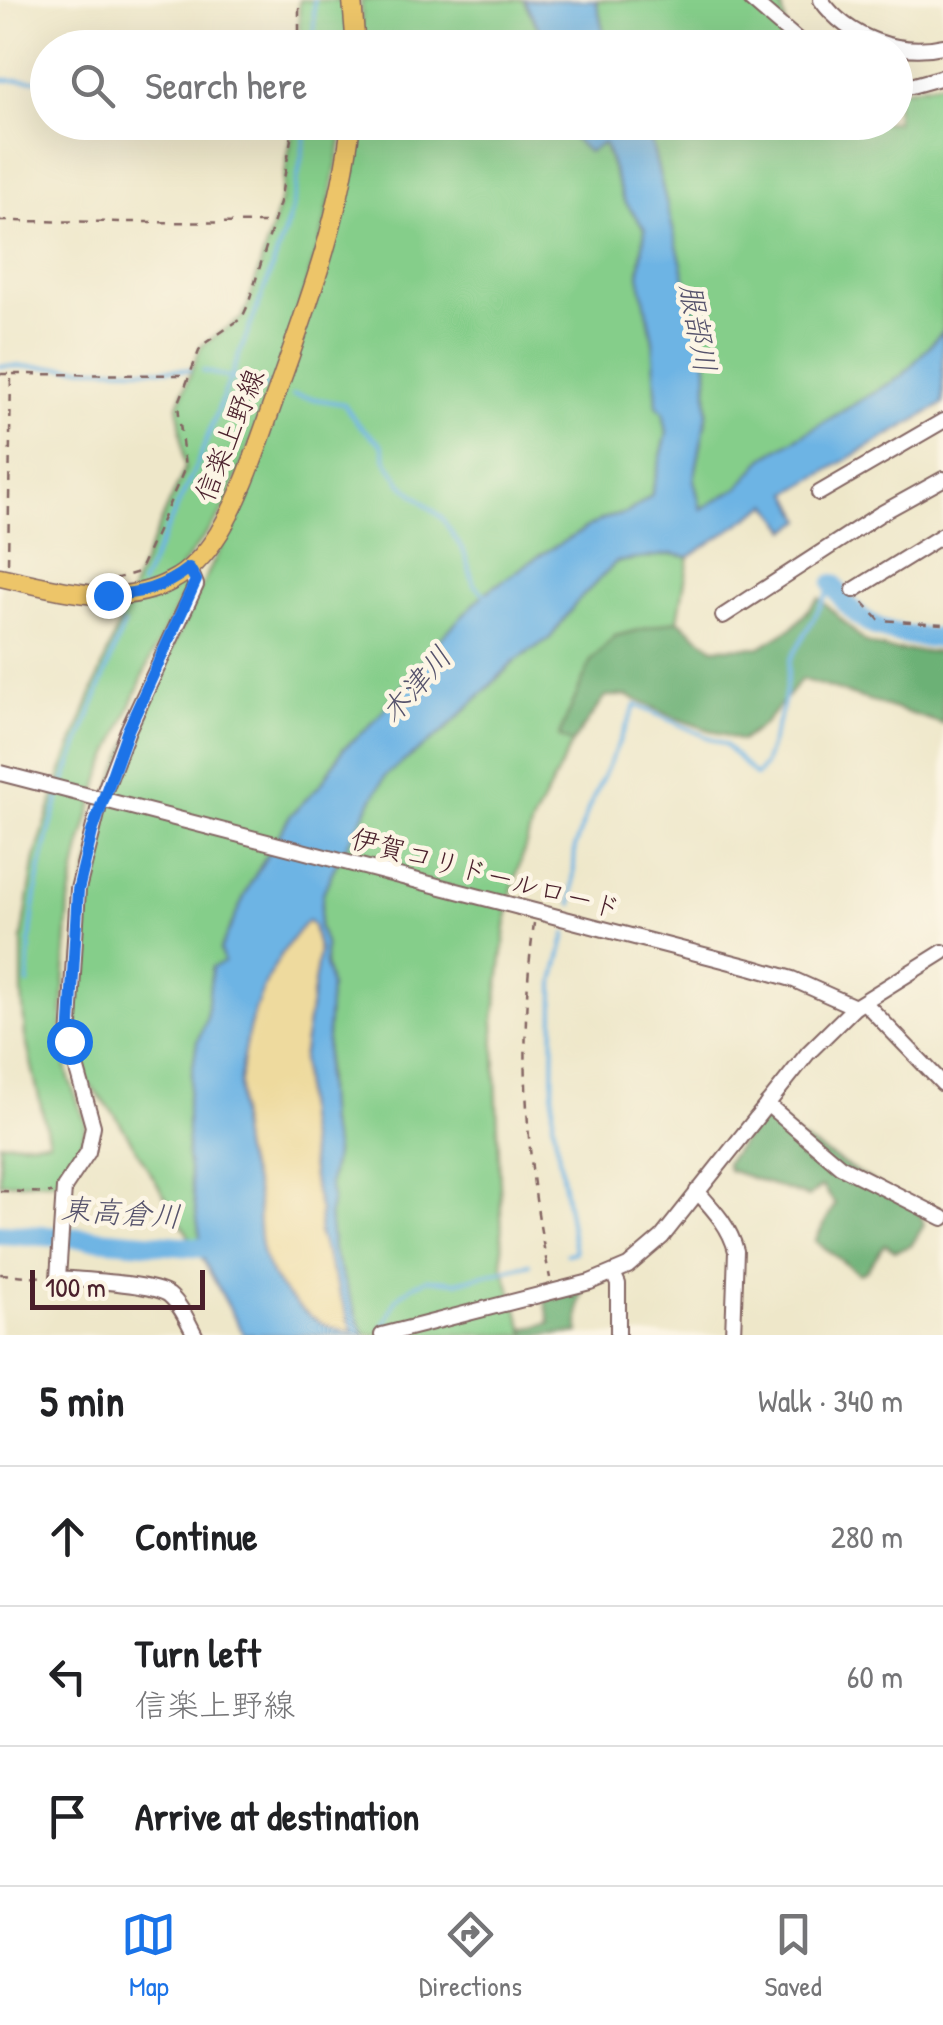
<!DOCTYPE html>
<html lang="en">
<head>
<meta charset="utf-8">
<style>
	body { margin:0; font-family:"Patrick Hand","Klee One",sans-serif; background:#f2f2f2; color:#202124 }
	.scale { position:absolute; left:30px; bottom:25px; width:175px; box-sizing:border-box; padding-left:10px; border:5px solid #4a1f2b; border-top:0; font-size:28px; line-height:35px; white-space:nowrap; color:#4a1f2b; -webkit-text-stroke:8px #fcf5e5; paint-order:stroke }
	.stop { position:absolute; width:30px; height:30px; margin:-22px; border:8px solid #1a73e8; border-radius:50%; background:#fff }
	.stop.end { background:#1a73e8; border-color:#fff; box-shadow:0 2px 10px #0008 }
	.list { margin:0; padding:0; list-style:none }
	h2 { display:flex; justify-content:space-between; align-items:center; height:130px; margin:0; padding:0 40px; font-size:42px }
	h2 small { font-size:32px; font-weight:400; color:#757577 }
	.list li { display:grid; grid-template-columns:65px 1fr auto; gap:30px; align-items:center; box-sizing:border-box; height:140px; padding:0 40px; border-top:2px solid #e0e0e0 }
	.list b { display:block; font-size:38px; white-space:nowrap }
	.list p { margin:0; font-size:32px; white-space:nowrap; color:#757577 }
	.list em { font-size:32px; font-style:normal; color:#757577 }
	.icon { flex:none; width:55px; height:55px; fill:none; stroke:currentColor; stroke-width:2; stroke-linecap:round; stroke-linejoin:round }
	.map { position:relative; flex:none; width:943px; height:1335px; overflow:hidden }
	.search { position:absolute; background:#fff; box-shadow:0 10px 40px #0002; left:30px; right:30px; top:30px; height:110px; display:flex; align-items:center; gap:25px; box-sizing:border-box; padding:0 35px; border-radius:55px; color:#757577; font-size:38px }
	.sheet { height:550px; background:#fff }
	nav { display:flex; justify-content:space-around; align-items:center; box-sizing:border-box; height:140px; border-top:2px solid #e0e0e0; background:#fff; font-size:28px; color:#757577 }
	nav a { display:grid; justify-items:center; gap:5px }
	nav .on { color:#1a73e8 }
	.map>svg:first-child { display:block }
	.green { fill:#85ce8a; stroke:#68765a; stroke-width:2.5 }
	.forest { fill:#6cb176; stroke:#5b6850; stroke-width:2.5 }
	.sand { fill:#eeda9e; stroke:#9c7c64; stroke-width:2.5 }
	.water { fill:#6db4e4; stroke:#5c6a88; stroke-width:2.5; fill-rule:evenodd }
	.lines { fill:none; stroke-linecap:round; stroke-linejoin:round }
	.stream { stroke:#6db4e4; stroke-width:4 }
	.river { stroke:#6db4e4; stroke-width:20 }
	.minor-casing { stroke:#836562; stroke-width:18 }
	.major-casing { stroke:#836562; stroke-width:21 }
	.path { stroke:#836562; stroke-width:2.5; stroke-dasharray:8 8; stroke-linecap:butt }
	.minor { stroke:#fff; stroke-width:14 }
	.major { stroke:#edc569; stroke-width:18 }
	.minor-bridge-casing { stroke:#836562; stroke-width:18; stroke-linecap:butt }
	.minor-bridge { stroke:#fff; stroke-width:14 }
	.route { stroke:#1a73e8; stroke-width:12 }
	.labels { text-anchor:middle; stroke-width:9; stroke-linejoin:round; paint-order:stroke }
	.street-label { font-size:28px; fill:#4a1f2b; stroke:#fcf5e5 }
	.water-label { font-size:30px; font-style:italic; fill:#56536c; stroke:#fcf5e5 }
</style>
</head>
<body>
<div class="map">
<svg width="943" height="1335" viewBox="0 0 943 1335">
	<rect width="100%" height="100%" fill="#fcf5e5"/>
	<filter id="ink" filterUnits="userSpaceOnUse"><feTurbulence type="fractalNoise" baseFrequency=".01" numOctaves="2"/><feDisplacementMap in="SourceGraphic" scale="20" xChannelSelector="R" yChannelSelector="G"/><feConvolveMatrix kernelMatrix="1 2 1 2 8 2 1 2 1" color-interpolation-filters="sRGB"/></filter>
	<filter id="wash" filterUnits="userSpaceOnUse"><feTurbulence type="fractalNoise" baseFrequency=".0048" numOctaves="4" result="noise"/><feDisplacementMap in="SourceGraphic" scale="40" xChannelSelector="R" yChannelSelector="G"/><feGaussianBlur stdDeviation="2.25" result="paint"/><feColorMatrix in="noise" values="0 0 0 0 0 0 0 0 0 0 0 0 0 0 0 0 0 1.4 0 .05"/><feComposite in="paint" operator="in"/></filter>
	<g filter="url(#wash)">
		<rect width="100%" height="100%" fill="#eee7c9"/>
		<g class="green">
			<polygon points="299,0 348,0 350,47 299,48"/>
			<polygon points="361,0 524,0 548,47 361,47"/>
			<polygon points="596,0 780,0 789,39 799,47 607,47"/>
			<polygon points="943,82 943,331 902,376 765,457 740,487 701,510 694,480 707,415 707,365 645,123 896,122 896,91"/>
			<polygon points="294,123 345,123 319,253 279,373 223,512 181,567 186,588 149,662 101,776 80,848 69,902 61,1042 69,1079 86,1123 81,1148 59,1181 0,1183 0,1143 49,1141 25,1036 22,993 22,939 35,858 61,774 139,572 185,468 178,405 201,346 242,318 248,305 280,202"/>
			<polygon points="357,123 568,123 572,138 603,142 623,199 645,229 639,275 648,309 667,433 651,496 627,513 603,519 542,554 485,593 442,637 373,723 343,749 322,783 290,816 250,884 220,950 224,962 212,968 206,1020 197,1042 187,1103 204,1261 116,1116 86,1081 78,1060 75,1020 83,894 96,839 116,773 146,701 229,530"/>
			<polygon points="672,554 689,557 678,620 615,636 560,737 572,743 532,824 510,897 494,1020 503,1267 526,1335 364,1335 333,1251 328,1214 332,1198 329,1184 335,1149 328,1125 326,1099 326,1036 330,985 325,965 325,943 319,927 323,893 333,870 386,775 445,730 515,661 550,638 576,603 616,562"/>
		</g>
		<g class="forest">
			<polygon points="819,598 866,643 891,650 943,652 943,724 802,679 765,723 741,741 675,718 628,696 606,696 572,743 559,736 591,661 615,636 678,620 713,648 760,647 793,627"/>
			<polygon points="765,1113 773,1113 797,1136 919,1209 924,1225 911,1246 895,1251 885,1244 866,1271 859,1274 815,1241 835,1204 822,1186 808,1197 728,1170 726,1162"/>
			<polygon points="583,1290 579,1305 579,1333 526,1335 524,1329 550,1323 545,1300"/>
		</g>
		<path class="sand" d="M308 920 313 925 319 952 302 1059 305 1118 315 1192 321 1211 319 1235 354 1333C313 1329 273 1290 262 1251 257 1232 260 1210 256 1190 253 1175 244 1162 242 1147 230 1068 253 978 308 920Z"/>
		<g class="water">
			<polygon points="524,0 596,0 607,47 548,47"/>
			<path d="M568 123 647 125 707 365V415L694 480 701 509 739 487 765 457 902 376 943 331V404L789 493 803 520 788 530 769 504 689 557 672 554 616 562 576 603 550 638 515 661 445 730 386 775 333 870 323 893 319 927 325 943V964L330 985 325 1075 328 1125 335 1149 329 1184 332 1198 329 1214 333 1251 364 1335H244L204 1261 187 1157V1103L197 1042 206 1020 212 967 224 962 220 950 250 884 290 816 322 783 343 749 373 723 442 637 485 593 542 554 603 519 627 513 651 496 667 433 663 412 657 406 653 340 639 275 645 229 623 199 604 143 588 152 572 138ZM308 920 313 925 319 952 302 1059 305 1118 315 1192 320 1211 319 1235 353 1332C313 1329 272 1289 262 1251 257 1231 260 1210 256 1190 253 1175 244 1162 242 1147 230 1069 253 978 308 920Z"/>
		</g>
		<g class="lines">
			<g class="stream">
				<polyline points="314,0 314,48"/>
				<polyline points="0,80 48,80"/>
				<polyline points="0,366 189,370"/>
				<polyline points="203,371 269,387"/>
				<polyline points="293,395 344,404 357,423 382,445 386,460 402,484 442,518 464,552 474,585 486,595"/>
				<polyline points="141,585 198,462 268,280 291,213 308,122"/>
				<polyline points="64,783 124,624"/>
				<polyline points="572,904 575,846 589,807 636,705 725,745 756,776 764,765 783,707 790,660 833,584"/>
				<polyline points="566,934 554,981 553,1121 575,1252 567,1254"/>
				<path d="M28 984C29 917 40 856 61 792"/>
				<polyline points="383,1329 397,1298 412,1286 428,1279 456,1282 530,1264"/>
			</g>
			<g class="river">
				<path d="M833 584C859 630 893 637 943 638"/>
				<polyline points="0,1234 85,1238 227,1250"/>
			</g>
		</g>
	</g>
	<g filter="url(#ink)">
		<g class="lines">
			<defs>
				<g id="minor">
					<polyline points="751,0 807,48"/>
					<path d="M821 0C848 38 899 56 943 46"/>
					<polyline points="896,86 911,86 943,77"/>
					<polyline points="819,493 943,421"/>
					<path d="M189 568 196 585 128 730 99 806 78 889 69 1041 93 1126 88 1152 64 1188 58 1278C82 1280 153 1283 169 1295 181 1305 188 1322 195 1335"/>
					<polyline points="854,590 943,535"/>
					<polyline points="723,616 880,514 943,479"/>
					<polyline points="519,907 754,968 792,979 855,1007"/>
					<polyline points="864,1002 943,1084"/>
					<polyline points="767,1104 840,1166 943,1218"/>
					<path d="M697 1191C714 1210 730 1227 736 1251L733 1335"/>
					<polyline points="613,1273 618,1284 618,1335"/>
					<polyline points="382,1335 590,1282 628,1266 662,1237 808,1053 855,1007 943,952"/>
				</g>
				<g id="major">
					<polyline points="352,0 356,48"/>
					<path d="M0 577C54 588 119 610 171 581 191 571 207 552 219 533 243 493 258 445 274 400 306 310 341 218 351 122"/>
				</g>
			</defs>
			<use href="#minor" class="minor-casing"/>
			<use href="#major" class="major-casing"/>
			<g class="path">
				<polyline points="299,48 299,0"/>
				<polyline points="0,221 272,223"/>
				<polyline points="0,374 11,374 8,564"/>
				<polyline points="13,374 189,375"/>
				<polyline points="114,579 139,572 185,468 178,405 201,346 242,318 248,305 280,202 294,122"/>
				<polyline points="863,602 879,620 943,624"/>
				<path d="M534 923C518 1041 525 1162 550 1278"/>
				<polyline points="0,1191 52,1193"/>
				<polyline points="0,1274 43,1277"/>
			</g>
			<use href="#minor" class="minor"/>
			<use href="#major" class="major"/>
			<defs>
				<polyline id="minor-bridge" points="0,773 519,907"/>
			</defs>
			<use href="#minor-bridge" class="minor-bridge-casing"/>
			<use href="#minor-bridge" class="minor-bridge"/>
		</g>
	</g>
	<g class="lines" filter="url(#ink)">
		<path class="route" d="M69 1041 78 890 92 832 128 730 196 580 189 568C164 588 139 594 108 595"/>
	</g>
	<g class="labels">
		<g class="street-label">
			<text transform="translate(229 435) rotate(-68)" y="10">信楽上野線</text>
			<text transform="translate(486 873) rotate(15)" y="10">伊賀コリドールロード</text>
		</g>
		<g class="water-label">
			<text transform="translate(698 328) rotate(80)" y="10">服部川</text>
			<text transform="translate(416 685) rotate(-49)" y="10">木津川</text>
			<text transform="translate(121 1213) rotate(4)" y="10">東高倉川</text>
		</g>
	</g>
</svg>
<div class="scale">100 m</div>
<div class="stop" style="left:69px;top:1041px"></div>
<div class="stop end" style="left:108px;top:595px"></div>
<div class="search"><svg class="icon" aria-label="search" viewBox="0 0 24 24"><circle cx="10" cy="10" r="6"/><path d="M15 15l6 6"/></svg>Search here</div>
</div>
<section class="sheet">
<h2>5 min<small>Walk · 340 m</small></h2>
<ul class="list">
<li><svg class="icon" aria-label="ahead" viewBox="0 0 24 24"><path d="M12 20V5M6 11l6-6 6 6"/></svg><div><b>Continue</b></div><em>280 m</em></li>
<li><svg class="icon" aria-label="left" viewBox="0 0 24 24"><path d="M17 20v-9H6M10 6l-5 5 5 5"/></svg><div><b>Turn left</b><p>信楽上野線</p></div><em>60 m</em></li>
<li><svg class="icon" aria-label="arrive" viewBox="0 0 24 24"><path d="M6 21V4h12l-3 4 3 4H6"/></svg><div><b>Arrive at destination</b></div></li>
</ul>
</section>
<nav>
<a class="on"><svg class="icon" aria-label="map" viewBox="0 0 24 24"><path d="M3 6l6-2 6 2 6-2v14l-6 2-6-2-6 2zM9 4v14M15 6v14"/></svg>Map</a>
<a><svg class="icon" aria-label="directions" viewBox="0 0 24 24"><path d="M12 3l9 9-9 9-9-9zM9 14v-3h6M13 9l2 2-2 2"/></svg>Directions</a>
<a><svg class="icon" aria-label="saved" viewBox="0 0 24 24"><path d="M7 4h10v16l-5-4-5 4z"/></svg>Saved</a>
</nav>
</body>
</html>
